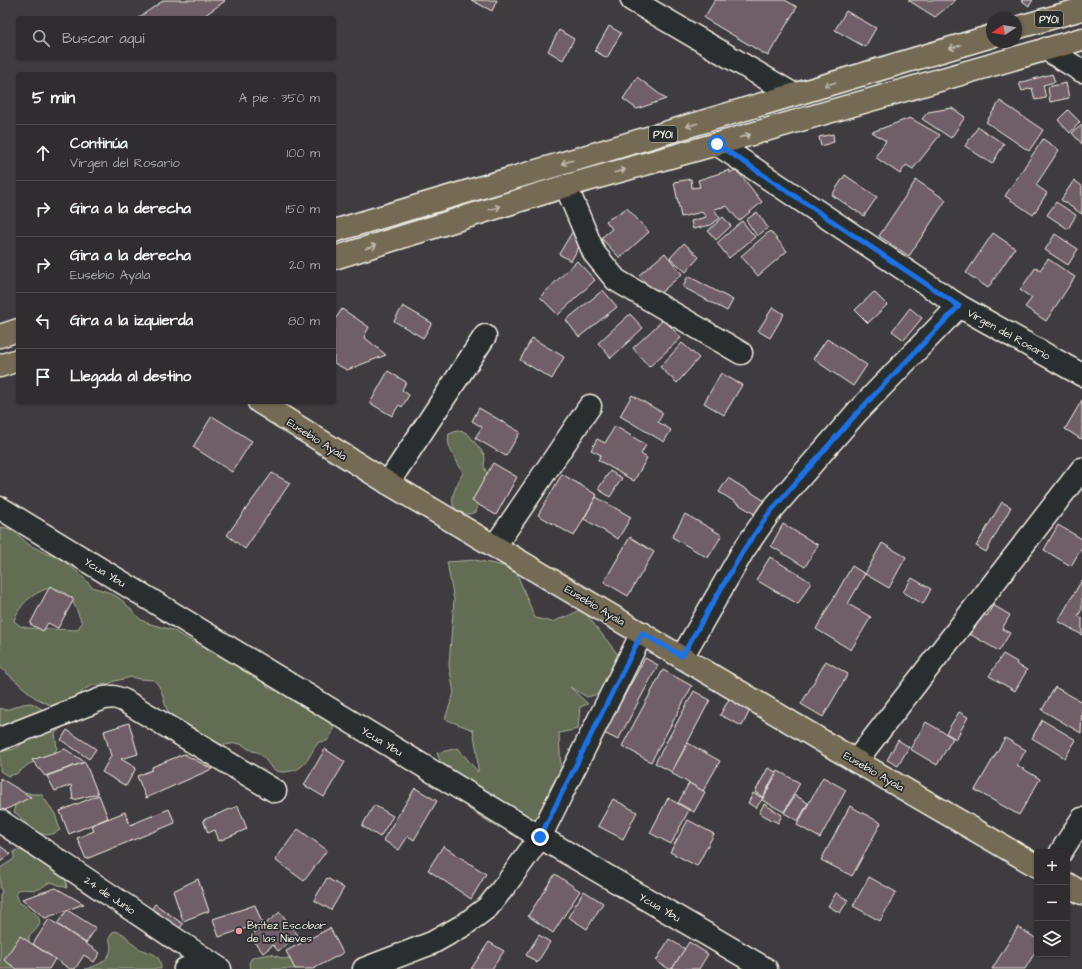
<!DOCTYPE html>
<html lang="es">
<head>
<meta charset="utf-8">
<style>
	body { margin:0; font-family:"Architects Daughter",sans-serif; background:#373537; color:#f1f3f6 }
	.controls { position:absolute; right:12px; bottom:12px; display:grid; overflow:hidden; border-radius:4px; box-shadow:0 1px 3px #0004 }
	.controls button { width:36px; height:36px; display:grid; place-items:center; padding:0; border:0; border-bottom:1px solid #4a494b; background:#2f2d2f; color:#f1f3f6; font:20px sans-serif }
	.compass { position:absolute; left:986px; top:12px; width:36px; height:36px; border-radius:50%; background:#2f2d2f; box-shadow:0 1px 3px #0004; rotate:258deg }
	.stop { position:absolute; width:12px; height:12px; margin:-9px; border:3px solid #1a73e8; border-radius:50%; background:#fff }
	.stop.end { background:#1a73e8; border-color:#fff; box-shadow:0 1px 4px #0008 }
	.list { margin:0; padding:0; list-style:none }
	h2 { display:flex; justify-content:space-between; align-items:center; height:52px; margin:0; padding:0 16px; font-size:17px }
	h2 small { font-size:13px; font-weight:400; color:#a7a8aa }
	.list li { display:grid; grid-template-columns:26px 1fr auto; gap:12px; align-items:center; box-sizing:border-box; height:56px; padding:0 16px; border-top:1px solid #4a494b }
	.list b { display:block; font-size:15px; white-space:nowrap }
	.list p { margin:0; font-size:13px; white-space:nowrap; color:#a7a8aa }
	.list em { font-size:13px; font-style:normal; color:#a7a8aa }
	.icon { flex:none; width:22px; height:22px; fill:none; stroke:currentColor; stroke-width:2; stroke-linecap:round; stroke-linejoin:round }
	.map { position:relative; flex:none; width:1082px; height:969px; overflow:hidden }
	.search { position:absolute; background:#2f2d2f; box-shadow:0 1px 3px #0004; left:16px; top:16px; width:320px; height:44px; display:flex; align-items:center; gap:10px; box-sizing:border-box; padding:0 14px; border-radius:4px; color:#a7a8aa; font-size:15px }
	.panel { position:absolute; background:#2f2d2f; box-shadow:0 1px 3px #0004; left:16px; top:72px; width:320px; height:332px; border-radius:4px }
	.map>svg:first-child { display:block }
	.green { fill:#626d53; stroke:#abaf9e; fill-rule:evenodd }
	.building { fill:#715f67; stroke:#f4f1e8 }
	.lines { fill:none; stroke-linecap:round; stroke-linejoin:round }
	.minor-casing { stroke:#f4f1e8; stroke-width:25 }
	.major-casing { stroke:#f4f1e8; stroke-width:25 }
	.highway-casing { stroke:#f4f1e8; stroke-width:25 }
	.minor { stroke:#2a2d2e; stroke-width:22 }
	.major { stroke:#746b52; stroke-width:22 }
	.highway { stroke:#746b52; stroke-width:22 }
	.oneway { stroke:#c1bbac }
	.route { stroke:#1a73e8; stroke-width:5 }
	.poi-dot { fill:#ff9aa2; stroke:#2a2d2e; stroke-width:1.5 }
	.labels { text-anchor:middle; stroke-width:3.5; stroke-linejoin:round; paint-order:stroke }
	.shield { fill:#2a2d2e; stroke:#b7b6b0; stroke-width:1 }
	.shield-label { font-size:10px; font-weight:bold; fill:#f4f1e8 }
	.street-label { font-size:11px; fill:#f4f1e8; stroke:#2a2d2e }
	.poi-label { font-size:11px; fill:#f4f1e8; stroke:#2a2d2e; text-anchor:start }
</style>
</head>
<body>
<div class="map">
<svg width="1082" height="969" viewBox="0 0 1082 969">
	<rect width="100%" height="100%" fill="#3f3c3f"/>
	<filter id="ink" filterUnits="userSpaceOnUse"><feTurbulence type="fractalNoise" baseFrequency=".025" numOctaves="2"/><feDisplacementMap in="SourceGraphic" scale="8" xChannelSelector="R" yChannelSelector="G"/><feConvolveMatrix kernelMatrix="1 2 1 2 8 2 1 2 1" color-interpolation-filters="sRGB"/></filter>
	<g filter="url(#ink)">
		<g class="green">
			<path d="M457 431 465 432 469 435 484 454 485 458 484 466 487 474 476 512C471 514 466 515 460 512 444 505 458 483 463 473 458 461 445 447 449 434Z"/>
			<path d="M0 527 7 528 15 532 28 544 45 553 61 559 81 575 92 587 108 592 116 596 123 601 140 619 147 623 172 630 209 651 217 654 219 653 240 668 261 679 267 686 273 690 282 691 290 695 294 702 302 706 309 702 334 712C334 724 335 732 327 741L319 742C307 756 308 770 285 772 269 773 269 760 259 753 257 751 253 752 251 750 248 749 246 747 243 745 235 741 228 746 220 745 215 745 179 725 174 721 165 713 165 698 160 688 159 685 156 683 154 680L139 679 131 677 115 681 108 684 91 686 83 690 73 706 58 709 34 697 0 667ZM48 588C70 587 75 606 82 623L77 630 28 628 20 626 14 621C19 604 32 594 48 588Z"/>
			<polygon points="475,560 504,566 517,574 535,618 552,622 570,615 582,609 623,661 603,693 587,697 570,687 588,704 580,707 578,729 559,733 561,772 551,786 548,794 555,816 535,827 497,827 469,809 445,773 437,753 458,748 478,772 477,752 473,730 445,719 454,693 449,665 454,600 447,562"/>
			<path d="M31 703C36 705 57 718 59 722 60 724 61 726 62 728L55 733 57 749 51 755 29 764 16 774 8 776 0 771V752L14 749 21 745 23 738 3 727H0V708L6 710 23 704Z"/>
			<path d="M25 792 32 794H41L55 814 60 830C40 844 30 824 14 812L15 804 17 796Z"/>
			<path d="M18 850 40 854 65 876 67 888 51 882C45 884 43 888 39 889 35 891 25 888 18 890L16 893 19 902C33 912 52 919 29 936V945L19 969H0V895L2 892 0 888V868L14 859V851Z"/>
			<path d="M114 931C128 934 125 937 134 945 145 955 161 949 161 969H85C101 965 116 957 109 938Z"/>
			<polygon points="271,954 284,959 288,958 292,960 296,969 251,969 249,964 251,959 254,957"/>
		</g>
		<g class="building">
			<polygon points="164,0 224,0 225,1 201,18 138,18"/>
			<polygon points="471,0 497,0 492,11"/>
			<polygon points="715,0 785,0 797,7 768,56 704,18"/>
			<polygon points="908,0 956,0 935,17"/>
			<polygon points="1021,0 1033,0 1029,6"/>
			<polygon points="846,11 876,28 865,47 835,30"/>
			<polygon points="609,26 621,33 607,58 595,51"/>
			<polygon points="559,30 574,39 563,60 548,51"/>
			<polygon points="1052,74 1055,82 1043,85 1046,98 1035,100 1032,88 1022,91 1019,83"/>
			<polygon points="637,77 666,99 637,109 623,99"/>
			<polygon points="1066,83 1069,98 1050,102 1048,87"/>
			<polygon points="1000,101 1043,130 1029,151 986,122"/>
			<polygon points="952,108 965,117 951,138 922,119 928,112"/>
			<polygon points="1068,110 1080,122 1070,133 1058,120"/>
			<polygon points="910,118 940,135 913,169 906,165 900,174 875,157 886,141 872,132"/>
			<polygon points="1082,125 1082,144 1072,133"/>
			<polygon points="978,127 1004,144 992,164 965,146"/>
			<polygon points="833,134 834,142 821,146 819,137"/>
			<polygon points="1043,139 1059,150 1036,185 1047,193 1033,215 1005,196"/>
			<polygon points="736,169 762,202 739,221 727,206 714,209 720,218 711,225 693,229 691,221 706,217 702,212 681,217 674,182 691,179 692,188 700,187 698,180 730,170 730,173"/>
			<polygon points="845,175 877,197 864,216 832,195"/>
			<polygon points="916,180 946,200 909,256 879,236"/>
			<polygon points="1074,180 1082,186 1082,214 1061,200"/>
			<polygon points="1056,202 1076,215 1068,229 1047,215"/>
			<polygon points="627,208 649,232 620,258 601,238 612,229 606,221"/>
			<polygon points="757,212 768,228 757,236 746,220"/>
			<polygon points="723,217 731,226 716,240 708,231"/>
			<polygon points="742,221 755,237 729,258 717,243"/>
			<polygon points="574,229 585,236 571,261 559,254"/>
			<polygon points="770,231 787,251 758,276 741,256"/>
			<polygon points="993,233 1015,248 988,288 966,273"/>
			<polygon points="1055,234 1078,249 1068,265 1045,250"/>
			<polygon points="684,243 699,257 686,272 670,258"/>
			<polygon points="665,253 682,274 657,296 639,275"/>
			<polygon points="1048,259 1075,277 1046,321 1025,307 1032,298 1020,290 1036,267 1040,270"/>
			<polygon points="577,261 595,280 558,315 540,297"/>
			<polygon points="688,276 733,300 727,311 683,287"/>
			<polygon points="603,290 617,307 579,337 566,320"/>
			<polygon points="874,292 887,305 868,323 855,310"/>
			<polygon points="403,306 432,323 423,338 394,321"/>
			<polygon points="773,307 784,314 770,338 758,331"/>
			<polygon points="910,308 922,318 904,340 892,331"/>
			<polygon points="342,309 369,327 364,337 386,355 347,370 334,363 334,321"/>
			<polygon points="630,314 643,328 611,358 598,343"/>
			<polygon points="664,319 681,338 649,367 633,348"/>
			<polygon points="532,338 564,357 552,379 520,360"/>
			<polygon points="827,339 867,365 853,386 813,359"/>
			<polygon points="682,343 699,358 677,383 660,367"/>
			<polygon points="388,371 406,382 402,390 409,395 402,407 399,405 392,416 370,403"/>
			<polygon points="721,373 742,385 724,415 704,403"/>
			<polygon points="632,395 663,413 658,422 671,430 664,442 620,416"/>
			<polygon points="1082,400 1082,438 1081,439 1065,429"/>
			<polygon points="479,408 520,432 506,456 475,438 482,427 472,421"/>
			<polygon points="212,416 252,441 232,472 193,447"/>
			<polygon points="615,426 646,445 641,454 647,458 634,481 598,460 601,455 591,450 597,439 605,443"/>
			<polygon points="493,463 517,477 496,515 472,501"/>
			<polygon points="610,471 622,478 610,497 598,489"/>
			<polygon points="272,473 290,483 245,549 227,535"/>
			<polygon points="562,474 597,495 574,536 538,515"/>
			<polygon points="728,478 765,501 756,515 719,492"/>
			<polygon points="596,497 631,517 618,539 584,519"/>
			<polygon points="1002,502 1011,507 986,552 976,546"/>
			<polygon points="685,514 722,535 708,558 672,537"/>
			<polygon points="783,524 818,545 805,567 771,546"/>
			<polygon points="1058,525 1082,539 1082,547 1071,566 1044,550"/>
			<polygon points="630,537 654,552 628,596 604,582"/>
			<polygon points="882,543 906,557 889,588 865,574"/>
			<polygon points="770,557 811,582 798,604 756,580"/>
			<polygon points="852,566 865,574 848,604 871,617 851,650 816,629"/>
			<polygon points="912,578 931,589 923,604 903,592"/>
			<polygon points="1082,580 1082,609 1078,616 1082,618 1082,635 1058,621"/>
			<polygon points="50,586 74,599 58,628 48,623 43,631 30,624"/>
			<polygon points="993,605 1010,615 1002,629 1010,633 999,651 968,633 980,612 987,616"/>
			<polygon points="1003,654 1017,662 1016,664 1027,670 1015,691 989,676"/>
			<polygon points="645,658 658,665 618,740 604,733"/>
			<polygon points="826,661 848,674 823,717 801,704"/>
			<polygon points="663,670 692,686 651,762 622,746"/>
			<polygon points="1055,687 1082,702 1081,733 1042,710"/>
			<polygon points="694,691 710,700 672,772 655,763"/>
			<polygon points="729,699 750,710 742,726 720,715"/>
			<polygon points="959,712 968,717 956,739 946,733"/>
			<polygon points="1042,720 1076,740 1065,758 1032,738"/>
			<polygon points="926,722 953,738 937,765 910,749"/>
			<polygon points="129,723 138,754 121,759 136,768 126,786 102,772 111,756 104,731"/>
			<polygon points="67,730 96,749 89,759 61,740"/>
			<polygon points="1005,738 1026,750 1017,765 1040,779 1019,815 975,790"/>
			<polygon points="898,740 909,747 898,766 887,760"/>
			<polygon points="688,743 720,761 703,791 671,773"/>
			<polygon points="65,749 85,762 45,776 32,760"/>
			<polygon points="325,749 345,762 324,797 304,785"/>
			<polygon points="184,754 212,769 146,798 137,776 152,770 152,767"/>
			<polygon points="85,762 98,794 73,800 71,785 55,791 47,776"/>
			<polygon points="768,768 776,772 763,797 755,792"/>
			<polygon points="778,771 800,783 784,812 762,800"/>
			<polygon points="823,777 846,790 820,838 797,825"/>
			<polygon points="0,778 31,797 3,811 0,809"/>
			<polygon points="689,783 705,792 694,812 678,803"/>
			<polygon points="415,788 437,801 414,840 408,836 399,850 383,840"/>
			<polygon points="753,793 763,798 756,808 748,803"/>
			<polygon points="99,795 108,818 69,834 60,811"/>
			<polygon points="795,795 808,803 798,821 784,813"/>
			<polygon points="668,798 689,810 671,844 650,833"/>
			<polygon points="613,799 637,812 623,839 598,826"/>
			<polygon points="764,804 782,815 778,823 759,813"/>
			<polygon points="374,805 393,816 380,837 362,826"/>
			<polygon points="238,806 247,829 219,841 215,830 208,833 203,820"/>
			<polygon points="850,806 881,823 852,876 821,860"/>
			<polygon points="169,809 175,823 86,859 77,838 94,831 92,825 125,812 130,825"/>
			<polygon points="688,820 714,834 697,866 670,852"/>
			<polygon points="298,829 327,850 304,881 275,860"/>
			<polygon points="0,846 11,854 0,862"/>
			<polygon points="443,846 486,874 471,899 428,870"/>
			<polygon points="555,874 580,891 553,933 528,916"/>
			<polygon points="869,877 896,892 880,921 853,906"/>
			<polygon points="327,878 344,888 331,910 314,900"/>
			<polygon points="198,879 209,911 183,921 173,891"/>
			<polygon points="56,888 84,904 45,918 22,899"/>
			<polygon points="584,891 603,903 587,929 568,917"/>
			<polygon points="836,893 848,900 840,913 828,906"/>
			<polygon points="155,904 183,924 177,932 149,913"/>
			<polygon points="255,905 262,923 219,937 213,919"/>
			<polygon points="67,910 96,928 86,943 57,924"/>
			<polygon points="280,912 298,935 278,951 273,945 263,953 250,936"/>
			<polygon points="49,919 100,953 94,962 84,955 75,969 70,969 33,944"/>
			<polygon points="1018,927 1037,939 1037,949 1025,969 992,969"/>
			<polygon points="330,928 343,953 313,969 295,969 286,951"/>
			<polygon points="539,935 550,942 537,963 526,955"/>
			<polygon points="20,936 55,959 49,969 17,969 4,960"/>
			<polygon points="669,939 685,949 672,969 669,969 656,961"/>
			<polygon points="489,942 504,951 492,969 471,969"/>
			<polygon points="689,942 708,954 699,969 672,969"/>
		</g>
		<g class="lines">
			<defs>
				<g id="minor">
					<polyline points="632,0 793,94"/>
					<polyline points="1046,49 1082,71"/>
					<polyline points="717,144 959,306 1082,375"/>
					<polyline points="566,186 594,253 616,280 741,353"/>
					<polyline points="388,483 485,336"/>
					<polyline points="0,508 540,837 766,969"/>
					<polyline points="495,546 590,406"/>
					<polyline points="682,657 743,551 770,512 857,412 959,306"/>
					<polyline points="0,739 104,698 114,697 123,700 275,791"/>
					<polyline points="856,761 1082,469"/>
					<polyline points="0,821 220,969"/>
					<polyline points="1061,852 1082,819"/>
					<polyline points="185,969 206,960"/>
					<polyline points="364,969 432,943 464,925 488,907 507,883 540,837 642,633"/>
				</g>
				<g id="major">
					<polyline points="259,402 388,483 856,761 1037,866"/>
					<polyline points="1067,884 1082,893"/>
				</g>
				<g id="highway">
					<polyline points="1016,28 1082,9"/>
					<polyline points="334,231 992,36"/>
					<polyline points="334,258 566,186 717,144 1082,39"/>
					<polyline points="0,336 18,330"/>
					<polyline points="0,366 18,360"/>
				</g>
			</defs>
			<use href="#minor" class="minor-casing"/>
			<use href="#major" class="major-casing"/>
			<use href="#highway" class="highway-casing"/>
			<use href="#minor" class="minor"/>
			<use href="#major" class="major"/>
			<use href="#highway" class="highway"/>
		</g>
		<defs><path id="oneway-shaft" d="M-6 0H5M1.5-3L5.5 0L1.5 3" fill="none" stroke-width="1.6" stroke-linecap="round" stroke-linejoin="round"/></defs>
		<g class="oneway">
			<use href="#oneway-shaft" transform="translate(955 47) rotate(163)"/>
			<use href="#oneway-shaft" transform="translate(830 84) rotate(163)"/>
			<use href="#oneway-shaft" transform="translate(692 125) rotate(163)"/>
			<use href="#oneway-shaft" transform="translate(745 136) rotate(-16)"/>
			<use href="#oneway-shaft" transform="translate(567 162) rotate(164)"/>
			<use href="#oneway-shaft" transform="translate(620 171) rotate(-16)"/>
			<use href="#oneway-shaft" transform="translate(495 208) rotate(-17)"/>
			<use href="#oneway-shaft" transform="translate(371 247) rotate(-17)"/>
		</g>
	</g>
	<g class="lines" filter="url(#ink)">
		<polyline class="route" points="540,837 642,633 682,656 743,551 770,512 858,412 959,306 717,144"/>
	</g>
	<circle class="poi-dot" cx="239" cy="931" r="4"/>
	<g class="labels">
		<g class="shield">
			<rect x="1035" y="11" width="28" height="16" rx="3"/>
			<rect x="649" y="126" width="28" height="16" rx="3"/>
		</g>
		<g class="shield-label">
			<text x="1049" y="23">PY01</text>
			<text x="663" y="138">PY01</text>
		</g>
		<g class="street-label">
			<text transform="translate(1009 334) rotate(29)" y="4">Virgen del Rosario</text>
			<text transform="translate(317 439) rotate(32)" y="4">Eusebio Ayala</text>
			<text transform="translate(105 572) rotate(31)" y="4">Ycua Ybu</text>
			<text transform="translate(595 605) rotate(31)" y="4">Eusebio Ayala</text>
			<text transform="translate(382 741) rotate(31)" y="4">Ycua Ybu</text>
			<text transform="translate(874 771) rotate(30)" y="4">Eusebio Ayala</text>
			<text transform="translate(110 895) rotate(34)" y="4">24 de Junio</text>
			<text transform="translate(660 907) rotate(30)" y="4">Ycua Ybu</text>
		</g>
		<g class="poi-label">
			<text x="247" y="929">Britez Escobar<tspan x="247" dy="13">de las Nieves</tspan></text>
		</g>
	</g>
</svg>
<div class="controls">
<button>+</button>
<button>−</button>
<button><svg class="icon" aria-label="layers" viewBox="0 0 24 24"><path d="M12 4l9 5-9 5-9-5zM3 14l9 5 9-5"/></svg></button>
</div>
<svg class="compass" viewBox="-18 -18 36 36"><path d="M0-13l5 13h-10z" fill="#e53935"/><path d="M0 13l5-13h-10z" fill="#a7a8aa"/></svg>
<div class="stop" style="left:717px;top:144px"></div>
<div class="stop end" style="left:540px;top:837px"></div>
<div class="search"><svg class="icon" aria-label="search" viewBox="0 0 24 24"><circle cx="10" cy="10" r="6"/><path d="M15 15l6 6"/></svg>Buscar aquí</div>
<section class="panel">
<h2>5 min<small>A pie · 350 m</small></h2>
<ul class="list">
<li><svg class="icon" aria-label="ahead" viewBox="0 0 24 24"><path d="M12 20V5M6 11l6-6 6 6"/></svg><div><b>Continúa</b><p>Virgen del Rosario</p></div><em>100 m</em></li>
<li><svg class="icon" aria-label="right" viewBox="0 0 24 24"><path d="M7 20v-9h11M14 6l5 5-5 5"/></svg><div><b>Gira a la derecha</b></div><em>150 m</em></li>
<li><svg class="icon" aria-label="right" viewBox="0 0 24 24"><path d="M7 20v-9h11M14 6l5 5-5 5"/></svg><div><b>Gira a la derecha</b><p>Eusebio Ayala</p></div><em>20 m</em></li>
<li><svg class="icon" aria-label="left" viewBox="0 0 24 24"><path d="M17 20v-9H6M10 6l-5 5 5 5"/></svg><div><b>Gira a la izquierda</b></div><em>80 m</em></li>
<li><svg class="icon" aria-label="arrive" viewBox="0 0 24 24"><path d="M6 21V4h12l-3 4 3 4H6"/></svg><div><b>Llegada al destino</b></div></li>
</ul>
</section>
</div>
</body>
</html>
